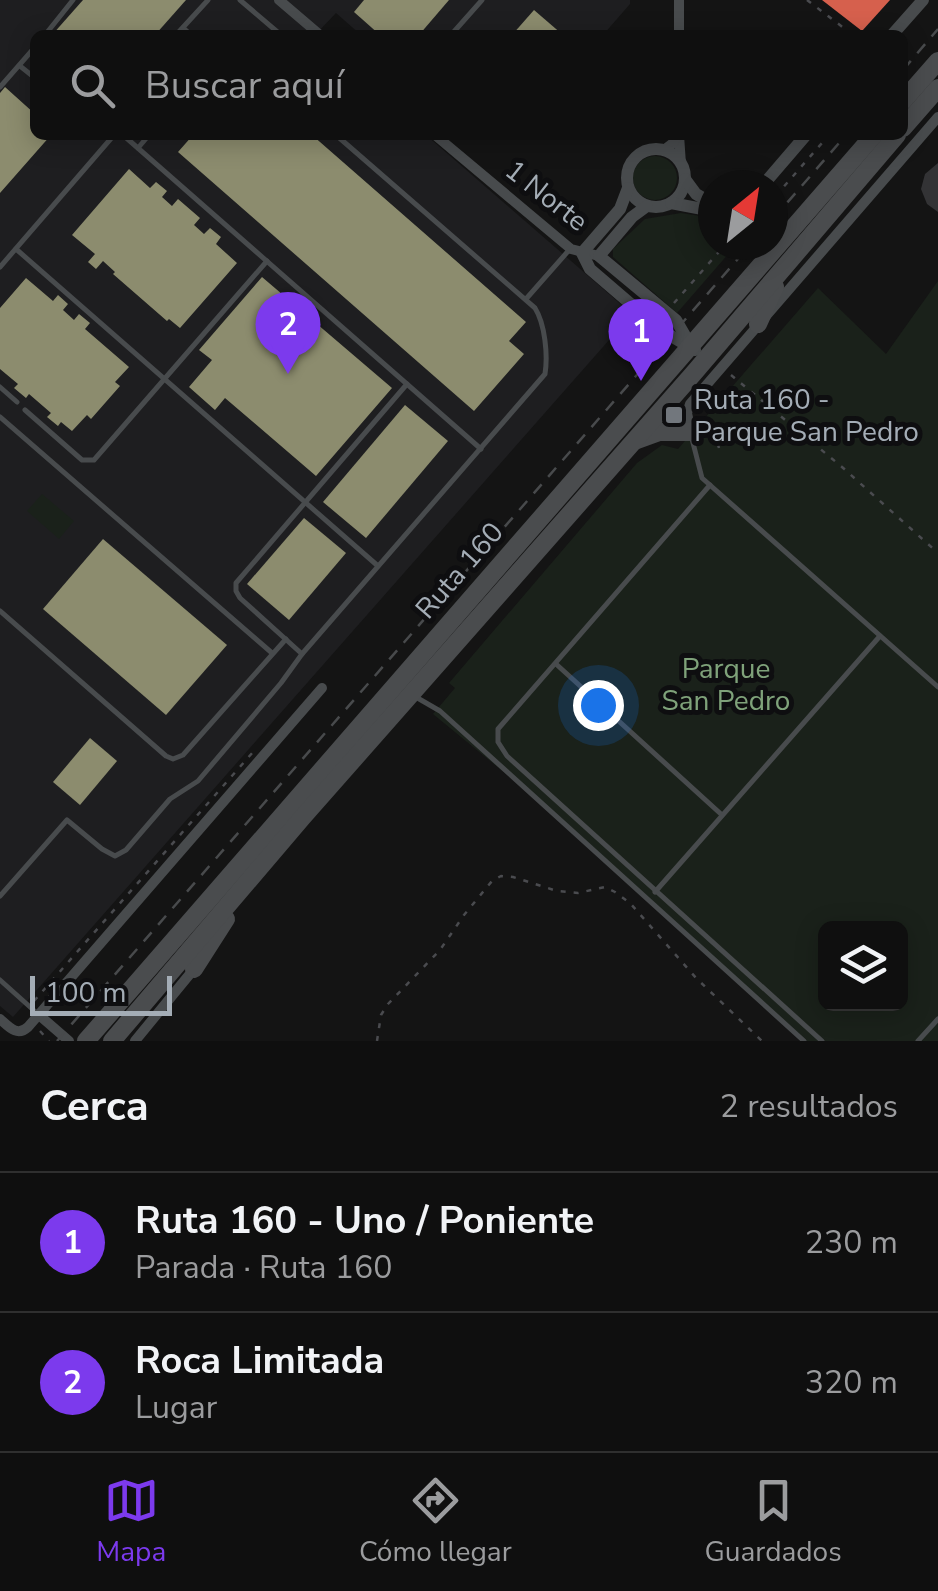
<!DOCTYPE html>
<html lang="es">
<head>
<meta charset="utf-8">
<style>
	body { margin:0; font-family:"Nunito Sans",sans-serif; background:#181818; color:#f1f3f6 }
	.controls { position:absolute; right:30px; bottom:30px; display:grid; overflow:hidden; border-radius:15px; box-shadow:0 5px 25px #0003 }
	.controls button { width:90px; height:90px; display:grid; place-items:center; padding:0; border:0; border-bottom:2px solid #2f2f2f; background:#0f0f0f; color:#f1f3f6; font:50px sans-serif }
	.compass { position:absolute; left:698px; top:170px; width:90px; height:90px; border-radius:50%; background:#0f0f0f; box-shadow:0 5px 25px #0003; rotate:30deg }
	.scale { position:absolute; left:30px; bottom:25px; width:142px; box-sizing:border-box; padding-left:10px; border:5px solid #a4adb6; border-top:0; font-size:28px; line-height:35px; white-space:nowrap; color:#a4adb6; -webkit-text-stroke:8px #0e0e10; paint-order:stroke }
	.you { position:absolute; left:598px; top:705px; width:35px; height:35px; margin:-25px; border:8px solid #fff; border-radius:50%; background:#1a73e8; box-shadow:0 0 0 15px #1a73e833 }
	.badge { display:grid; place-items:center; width:65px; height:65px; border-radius:50%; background:#7c3aed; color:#fff; font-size:32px; font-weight:700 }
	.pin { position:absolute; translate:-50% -82px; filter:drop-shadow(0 2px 5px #0008) }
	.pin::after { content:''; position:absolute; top:52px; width:35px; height:30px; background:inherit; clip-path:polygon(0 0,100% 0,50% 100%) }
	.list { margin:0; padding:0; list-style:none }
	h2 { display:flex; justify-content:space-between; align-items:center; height:130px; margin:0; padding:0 40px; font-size:42px }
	h2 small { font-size:32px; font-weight:400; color:#9b9c9e }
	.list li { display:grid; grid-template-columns:65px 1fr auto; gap:30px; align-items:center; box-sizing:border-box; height:140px; padding:0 40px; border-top:2px solid #2f2f2f }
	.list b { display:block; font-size:38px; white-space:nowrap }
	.list p { margin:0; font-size:32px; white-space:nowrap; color:#9b9c9e }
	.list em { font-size:32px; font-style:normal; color:#9b9c9e }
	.icon { flex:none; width:55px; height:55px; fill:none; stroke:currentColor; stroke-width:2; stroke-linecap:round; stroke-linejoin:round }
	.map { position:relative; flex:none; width:938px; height:1041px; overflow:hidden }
	.search { position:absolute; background:#0f0f0f; box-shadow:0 5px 25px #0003; left:30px; right:30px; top:30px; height:110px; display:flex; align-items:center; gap:25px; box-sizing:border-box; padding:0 35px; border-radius:15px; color:#9b9c9e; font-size:38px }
	.sheet { height:410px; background:#0f0f0f }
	nav { display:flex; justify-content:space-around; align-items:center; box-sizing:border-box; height:140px; border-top:2px solid #2f2f2f; background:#0f0f0f; font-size:28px; color:#9b9c9e }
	nav a { display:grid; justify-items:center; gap:5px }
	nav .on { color:#7c3aed }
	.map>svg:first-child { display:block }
	.built { fill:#1e1e20 }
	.green { fill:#1a211a; fill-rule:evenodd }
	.shops { fill:#d6604d }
	.industry { fill:#8c8c6e }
	.building { fill:#333335 }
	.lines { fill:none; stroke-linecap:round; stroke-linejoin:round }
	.path { stroke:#4a4b4f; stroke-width:2.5; stroke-dasharray:5 8; stroke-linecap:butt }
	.service { stroke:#484b4d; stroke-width:5 }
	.minor { stroke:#484b4d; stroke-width:10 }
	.tertiary { stroke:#484b4d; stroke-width:12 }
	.trunk { stroke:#4a4c4e; stroke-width:18 }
	.rail { stroke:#484a4c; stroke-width:2.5; stroke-dasharray:12 10; stroke-linecap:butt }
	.poi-dot { fill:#72777d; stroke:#0e0e10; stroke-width:4 }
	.labels { text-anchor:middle; stroke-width:10; stroke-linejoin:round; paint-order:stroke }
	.street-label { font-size:28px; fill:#a4adb6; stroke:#0e0e10 }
	.poi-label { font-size:28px; fill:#a4adb6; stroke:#0e0e10; text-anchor:start }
	.park-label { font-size:28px; fill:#7fa27a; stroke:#0e0e10 }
</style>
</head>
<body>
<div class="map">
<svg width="938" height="1041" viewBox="0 0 938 1041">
	<rect width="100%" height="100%" fill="#141414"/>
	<polygon class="built" points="0,0 630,0 630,4 603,35 361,35 336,13 315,35 35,35 35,135 426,135 632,314 13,1017 0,1006"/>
	<g class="green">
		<circle cx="655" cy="178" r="22"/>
		<polygon points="681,213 713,218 713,245 736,245 677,313 613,257 613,249 645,219"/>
		<path d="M938 281V1041H806L539 801 433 714 455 688 449 683 637 463 662 445 678 449 818 288 886 354ZM826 928H900V1004H826Z"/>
		<polygon points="42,494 74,521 59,539 27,511"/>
	</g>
	<polygon class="shops" points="822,0 890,0 862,31"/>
	<g class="industry">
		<polygon points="83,0 186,0 155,35 52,35"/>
		<polygon points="364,0 449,0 419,35 380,35 354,12"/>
		<polygon points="534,10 563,35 512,35"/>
		<polygon points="5,87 35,114 35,135 51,135 0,193 0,93"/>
		<polygon points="193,135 312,135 526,322 509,341 524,354 474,411 178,152"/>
		<polygon points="129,169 150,188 156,182 167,191 162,197 172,206 178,199 200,218 194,225 204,234 210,228 221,237 216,244 237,263 180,328 169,319 167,321 113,274 115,272 103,261 96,269 88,262 95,254 72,235"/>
		<polygon points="262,277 392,388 316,476 225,398 215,410 189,387 212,360 199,350"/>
		<polygon points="26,278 53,301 58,295 68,304 63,310 74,320 79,314 90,323 85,329 129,367 115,382 120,386 91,419 87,415 72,431 61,422 58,426 47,417 51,413 29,394 26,398 14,388 18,384 0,369 0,308"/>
		<polygon points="405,405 448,441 366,538 323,502"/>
		<polygon points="304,518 346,553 289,620 247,584"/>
		<polygon points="103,539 227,645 166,715 43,609"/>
		<polygon points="90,738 117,761 80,805 53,782"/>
	</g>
	<polygon class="building" points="938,163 938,212 927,204 921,189 925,174"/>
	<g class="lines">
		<g class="path">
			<polyline points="807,0 853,35"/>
			<polyline points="774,188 780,191 829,135"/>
			<polyline points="674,303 725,245"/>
			<polyline points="652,338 668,353"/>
			<polyline points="731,375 842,467 938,553"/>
			<polyline points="713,394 709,416 719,448"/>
			<polyline points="34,1001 253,752"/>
			<polyline points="40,1031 49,1041"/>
			<polyline points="377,1041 381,1015 388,1004 440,950 464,915 492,881 501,876 513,877 557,891 578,893 605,887 615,892 630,903 696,978 762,1041"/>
		</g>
		<g class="service">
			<polyline points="240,0 281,35"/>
			<polyline points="183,28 191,35"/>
			<polyline points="45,35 73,0"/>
			<polyline points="176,35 208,0"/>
			<polyline points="451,35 482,0"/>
			<polyline points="20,66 35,78"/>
			<polyline points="0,87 35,47"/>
			<polyline points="123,135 481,449"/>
			<polyline points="138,148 149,135"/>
			<polyline points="16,249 378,566"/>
			<polyline points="0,267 114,135"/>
			<polyline points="526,299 570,249"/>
			<polyline points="0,387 17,402"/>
			<polyline points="25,410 82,460 94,460 267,261"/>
			<polyline points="0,417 272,653"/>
			<polyline points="691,435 702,478 938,687"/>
			<polyline points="710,485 498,729 498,742 507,756 822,1041"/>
			<polyline points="0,611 166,756 173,759 183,755 286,639"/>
			<polyline points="302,654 240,598 236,591 236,583 407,384"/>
			<polyline points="556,664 722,815"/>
			<polyline points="414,696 440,711 804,1041"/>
			<polyline points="655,892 880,636"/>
			<path d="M0 896 67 820 102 849 115 856 126 850 170 799 198 781 281 683 302 654 545 374C548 355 545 324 535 308L336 135"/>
			<polyline points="0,980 39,1015"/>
			<polyline points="918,1041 938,1019"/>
		</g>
		<g class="minor">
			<polyline points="279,0 320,35"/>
			<polyline points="679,35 679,0"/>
			<polyline points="435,135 571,249 599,256"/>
			<polyline points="679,135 681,164"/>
			<polyline points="664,150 673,143 677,135"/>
			<polyline points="691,432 687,413 690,404 938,117"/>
			<polyline points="39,1015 69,1041"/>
			<path d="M0 1019C9 1027 17 1037 28 1027L322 688"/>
			<polyline points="135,1041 194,969"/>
		</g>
		<g class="tertiary">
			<polyline points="892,35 923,0"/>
			<circle cx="656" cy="178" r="29"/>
			<polyline points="685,179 696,194 713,204"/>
			<polyline points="763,185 806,135"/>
			<polyline points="628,188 620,209 582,253 590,269 661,330 695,350"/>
			<polyline points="671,203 713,211"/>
			<polyline points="647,206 632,217 599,256 676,320 691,346"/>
		</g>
		<g class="trunk">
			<polyline points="903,101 938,61"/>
			<polyline points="903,128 938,88"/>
			<polyline points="758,324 775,287"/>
			<polyline points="637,440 659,432 691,432"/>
			<polyline points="194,969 226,919"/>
			<polyline points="86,1041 874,135"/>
			<polyline points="112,1041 302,818 693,374 897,135"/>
		</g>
		<g class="rail">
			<polyline points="903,70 938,29"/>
			<polyline points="773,219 846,135"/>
			<polyline points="57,1041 750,245"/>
		</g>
	</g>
	<rect class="poi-dot" x="664" y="405" width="20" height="20" rx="5"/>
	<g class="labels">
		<g class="street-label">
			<text transform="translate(547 195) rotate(38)" y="10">1 Norte</text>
			<text transform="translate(459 570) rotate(-49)" y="10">Ruta 160</text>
		</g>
		<g class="poi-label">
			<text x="694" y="409">Ruta 160 -<tspan x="694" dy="32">Parque San Pedro</tspan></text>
		</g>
		<g class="park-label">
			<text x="726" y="678">Parque<tspan x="726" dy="32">San Pedro</tspan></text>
		</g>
	</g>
</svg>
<div class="controls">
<button><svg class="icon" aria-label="layers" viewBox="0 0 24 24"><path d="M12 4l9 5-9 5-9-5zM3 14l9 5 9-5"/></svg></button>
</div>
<svg class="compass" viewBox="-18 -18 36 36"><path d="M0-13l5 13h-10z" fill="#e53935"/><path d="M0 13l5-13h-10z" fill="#9b9c9e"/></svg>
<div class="scale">100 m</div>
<div class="you"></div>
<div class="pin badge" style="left:641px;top:381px">1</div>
<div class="pin badge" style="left:288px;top:374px">2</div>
<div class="search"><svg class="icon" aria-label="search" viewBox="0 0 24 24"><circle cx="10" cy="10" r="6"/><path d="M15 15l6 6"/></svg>Buscar aquí</div>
</div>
<section class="sheet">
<h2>Cerca<small>2 resultados</small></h2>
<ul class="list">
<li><span class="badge">1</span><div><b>Ruta 160 - Uno / Poniente</b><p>Parada · Ruta 160</p></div><em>230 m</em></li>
<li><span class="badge">2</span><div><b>Roca Limitada</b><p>Lugar</p></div><em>320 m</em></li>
</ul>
</section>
<nav>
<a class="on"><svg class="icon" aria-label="map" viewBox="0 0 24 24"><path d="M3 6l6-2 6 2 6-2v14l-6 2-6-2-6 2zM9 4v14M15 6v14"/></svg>Mapa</a>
<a><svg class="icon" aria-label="directions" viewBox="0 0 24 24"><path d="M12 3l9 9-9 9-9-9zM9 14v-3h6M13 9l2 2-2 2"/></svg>Cómo llegar</a>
<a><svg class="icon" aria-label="saved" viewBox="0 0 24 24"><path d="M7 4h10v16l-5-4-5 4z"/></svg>Guardados</a>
</nav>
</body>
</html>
